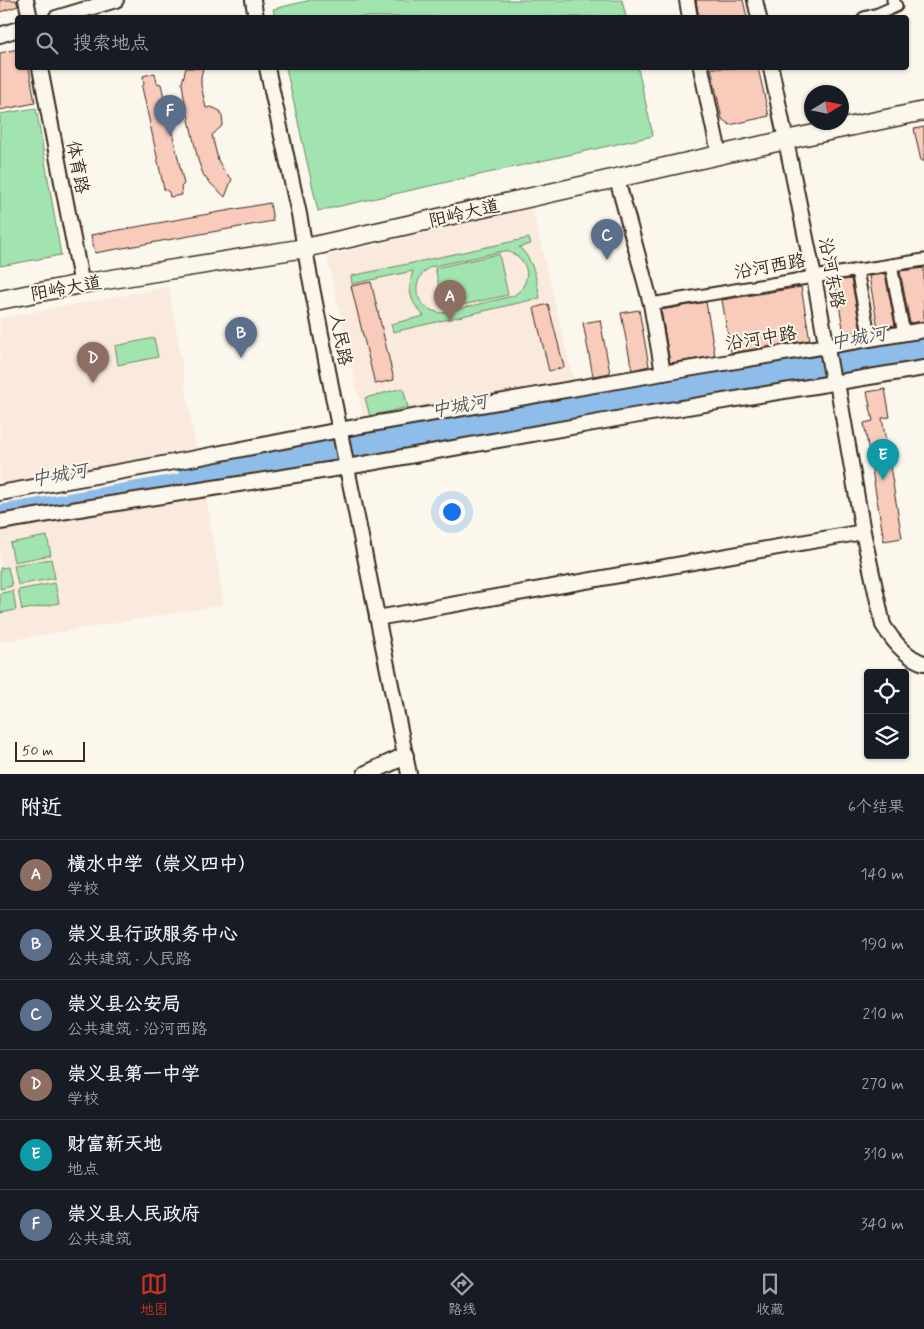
<!DOCTYPE html>
<html lang="zh">
<head>
<meta charset="utf-8">
<style>
	body { margin:0; font-family:Mynerve,"LXGW WenKai TC",sans-serif; background:#242831; color:#f1f3f6 }
	.controls { position:absolute; right:15px; bottom:15px; display:grid; overflow:hidden; border-radius:5px; box-shadow:0 1px 4px #0004 }
	.controls button { width:45px; height:45px; display:grid; place-items:center; padding:0; border:0; border-bottom:1px solid #363941; background:#171b24; color:#f1f3f6; font:25px sans-serif }
	.compass { position:absolute; left:804px; top:85px; width:45px; height:45px; border-radius:50%; background:#171b24; box-shadow:0 1px 4px #0004; rotate:80deg }
	.scale { position:absolute; left:15px; bottom:12px; width:70px; box-sizing:border-box; padding-left:5px; border:2px solid #3b2a1e; border-top:0; font-size:14px; line-height:18px; white-space:nowrap; color:#3b2a1e; -webkit-text-stroke:4px #fbf7ec; paint-order:stroke }
	.you { position:absolute; left:451px; top:511px; width:18px; height:18px; margin:-12px; border:4px solid #fff; border-radius:50%; background:#1a73e8; box-shadow:0 0 0 8px #1a73e833 }
	.badge { display:grid; place-items:center; width:32px; height:32px; border-radius:50%; background:#c8321e; color:#fff; font-size:16px; font-weight:700 }
	.pin { position:absolute; translate:-50% -41px; filter:drop-shadow(0 1px 2px #0008) }
	.pin::after { content:''; position:absolute; top:26px; width:18px; height:15px; background:inherit; clip-path:polygon(0 0,100% 0,50% 100%) }
	.list { margin:0; padding:0; list-style:none }
	h2 { display:flex; justify-content:space-between; align-items:center; height:65px; margin:0; padding:0 20px; font-size:21px }
	h2 small { font-size:16px; font-weight:400; color:#9ea1a6 }
	.list li { display:grid; grid-template-columns:32px 1fr auto; gap:15px; align-items:center; box-sizing:border-box; height:70px; padding:0 20px; border-top:1px solid #363941 }
	.list b { display:block; font-size:19px; white-space:nowrap }
	.list p { margin:0; font-size:16px; white-space:nowrap; color:#9ea1a6 }
	.list em { font-size:16px; font-style:normal; color:#9ea1a6 }
	.icon { flex:none; width:28px; height:28px; fill:none; stroke:currentColor; stroke-width:2; stroke-linecap:round; stroke-linejoin:round }
	.map { position:relative; flex:none; width:924px; height:774px; overflow:hidden }
	.search { position:absolute; background:#171b24; box-shadow:0 1px 4px #0004; left:15px; right:15px; top:15px; height:55px; display:flex; align-items:center; gap:12px; box-sizing:border-box; padding:0 18px; border-radius:5px; color:#9ea1a6; font-size:19px }
	.sheet { height:485px; background:#171b24 }
	nav { display:flex; justify-content:space-around; align-items:center; box-sizing:border-box; height:70px; border-top:1px solid #363941; background:#171b24; font-size:14px; color:#9ea1a6 }
	nav a { display:grid; justify-items:center; gap:2px }
	nav .on { color:#c8321e }
	.map>svg:first-child { display:block }
	.built { fill:#faeadd }
	.green { fill:#a1e4af; stroke:#6e8766; fill-rule:evenodd }
	.lines { fill:none; stroke-linecap:round; stroke-linejoin:round }
	.river { stroke:#8dbde8; stroke-width:16 }
	.building { fill:#f8cbbb; stroke:#3b2a1e }
	.minor-casing { stroke:#3b2a1e; stroke-width:15 }
	.tertiary-casing { stroke:#3b2a1e; stroke-width:18 }
	.secondary-casing { stroke:#3b2a1e; stroke-width:20 }
	.primary-casing { stroke:#3b2a1e; stroke-width:21 }
	.minor { stroke:#fbf7ec; stroke-width:11 }
	.tertiary { stroke:#fbf7ec; stroke-width:14 }
	.secondary { stroke:#fbf7ec; stroke-width:16 }
	.primary { stroke:#fbf7ec; stroke-width:18 }
	.labels { text-anchor:middle; stroke-width:4; stroke-linejoin:round; paint-order:stroke }
	.street-label { font-size:18px; fill:#3b2a1e; stroke:#fbf7ec }
	.water-label { font-size:19px; font-style:italic; fill:#54565b; stroke:#fbf7ec }
</style>
</head>
<body>
<div class="map">
<svg width="924" height="774" viewBox="0 0 924 774">
	<rect width="100%" height="100%" fill="#fbf7ec"/>
	<filter id="ink" filterUnits="userSpaceOnUse"><feTurbulence type="fractalNoise" baseFrequency=".02" numOctaves="2"/><feDisplacementMap in="SourceGraphic" scale="10" xChannelSelector="R" yChannelSelector="G"/><feConvolveMatrix kernelMatrix="1 2 1 2 8 2 1 2 1" color-interpolation-filters="sRGB"/></filter>
	<g filter="url(#ink)">
		<g class="built">
			<polygon points="532,208 575,386 364,421 327,256"/>
			<polygon points="169,287 196,448 0,485 0,318"/>
			<polygon points="206,495 224,605 0,642 0,531"/>
		</g>
		<g class="green">
			<polygon points="311,0 622,0 626,17 275,17 273,9"/>
			<polygon points="286,68 638,68 653,136 318,211"/>
			<polygon points="36,108 61,255 0,266 0,114"/>
			<path d="M529 238 531 244 519 247C534 260 536 279 540 298L393 332 391 324 424 316C410 302 407 290 413 271L352 284 351 276ZM504 251C529 255 535 282 513 296L441 313C415 309 408 282 430 267Z"/>
			<polygon points="499,254 508,295 444,309 435,268"/>
			<polygon points="154,338 158,357 118,365 115,346"/>
			<polygon points="403,388 408,407 370,416 365,398"/>
			<polygon points="47,536 51,555 14,562 10,543"/>
			<polygon points="51,559 55,578 18,585 14,565"/>
			<polygon points="8,567 12,586 0,589 0,568"/>
			<polygon points="55,583 59,603 22,610 18,590"/>
			<polygon points="13,591 16,610 0,613 0,593"/>
		</g>
		<g class="lines">
			<g class="river">
				<polyline points="184,467 924,340"/>
				<polyline points="0,513 327,456 924,354"/>
			</g>
		</g>
		<g class="building">
			<polygon points="0,0 16,0 18,6 0,12"/>
			<polygon points="696,0 743,0 747,18 699,18"/>
			<polygon points="18,49 18,68 29,68 35,103 0,110 0,53"/>
			<polygon points="186,68 203,68 201,77 201,85 206,108 211,107 216,109 220,111 222,117 223,123 221,127 212,135 218,160 224,171 232,179 225,197 207,180 203,174 198,160 184,97 182,83"/>
			<polygon points="711,68 758,68 769,116 730,125 722,119"/>
			<polygon points="155,73 157,83 161,84 184,184 181,187 182,195 170,197 169,192 164,189 142,87 144,84 143,76"/>
			<polygon points="924,127 924,161 921,161 914,129"/>
			<polygon points="270,203 273,221 95,253 91,235"/>
			<polygon points="924,268 924,321 910,323 900,271"/>
			<polygon points="885,274 895,325 878,328 869,276"/>
			<polygon points="851,279 861,331 844,334 835,281"/>
			<polygon points="371,282 394,380 375,384 351,286"/>
			<polygon points="801,287 810,340 731,353 722,300"/>
			<polygon points="706,302 715,356 670,363 661,310"/>
			<polygon points="548,304 564,367 549,371 534,308"/>
			<polygon points="639,310 649,366 632,370 621,313"/>
			<polygon points="600,320 610,373 593,376 583,323"/>
			<polygon points="885,389 890,417 882,418 902,538 884,541 864,423 873,421 867,392"/>
		</g>
		<g class="lines">
			<defs>
				<g id="minor">
					<polyline points="864,18 878,14 896,6 893,0"/>
					<polyline points="891,265 904,334"/>
					<polyline points="857,270 870,340"/>
					<polyline points="651,304 807,278 924,260"/>
				</g>
				<g id="tertiary">
					<polyline points="26,0 30,18"/>
					<polyline points="253,0 256,18"/>
					<polyline points="687,0 690,18"/>
					<polyline points="755,0 759,18"/>
					<polyline points="56,18 116,0"/>
					<polyline points="0,35 18,29"/>
					<polyline points="40,68 80,275"/>
					<polyline points="267,68 299,214 309,272 345,458 409,774"/>
					<polyline points="701,68 717,144"/>
					<path d="M771 68 814 277 832 376 838 388 863 532 883 625C893 641 906 658 924 663"/>
					<polyline points="617,179 651,304 663,373"/>
					<polyline points="0,493 196,458 355,427 663,373 924,330"/>
					<polyline points="0,522 85,508 347,467 633,416 924,368"/>
					<polyline points="377,618 863,532"/>
				</g>
				<polyline id="secondary" points="366,774 405,756"/>
				<polyline id="primary" points="0,300 81,284 305,248 786,140 924,111"/>
			</defs>
			<use href="#minor" class="minor-casing"/>
			<use href="#tertiary" class="tertiary-casing"/>
			<use href="#secondary" class="secondary-casing"/>
			<use href="#primary" class="primary-casing"/>
			<use href="#minor" class="minor"/>
			<use href="#tertiary" class="tertiary"/>
			<use href="#secondary" class="secondary"/>
			<use href="#primary" class="primary"/>
		</g>
	</g>
	<g class="labels">
		<g class="street-label">
			<text transform="translate(78 167) rotate(79)" y="6">体育路</text>
			<text transform="translate(464 213) rotate(-13)" y="6">阳岭大道</text>
			<text transform="translate(770 266) rotate(-10)" y="6">沿河西路</text>
			<text transform="translate(832 273) rotate(79)" y="6">沿河东路</text>
			<text transform="translate(66 288) rotate(-10)" y="6">阳岭大道</text>
			<text transform="translate(761 338) rotate(-9)" y="6">沿河中路</text>
			<text transform="translate(341 339) rotate(79)" y="6">人民路</text>
		</g>
		<g class="water-label">
			<text transform="translate(858 337) rotate(-10)" y="7">中城河</text>
			<text transform="translate(459 405) rotate(-10)" y="7">中城河</text>
			<text transform="translate(59 474) rotate(-10)" y="7">中城河</text>
		</g>
	</g>
</svg>
<div class="controls">
<button><svg class="icon" aria-label="locate" viewBox="0 0 24 24"><circle cx="12" cy="12" r="6"/><path d="M12 2v4M12 18v4M2 12h4M18 12h4"/></svg></button>
<button><svg class="icon" aria-label="layers" viewBox="0 0 24 24"><path d="M12 4l9 5-9 5-9-5zM3 14l9 5 9-5"/></svg></button>
</div>
<svg class="compass" viewBox="-18 -18 36 36"><path d="M0-13l5 13h-10z" fill="#e53935"/><path d="M0 13l5-13h-10z" fill="#9ea1a6"/></svg>
<div class="scale">50 m</div>
<div class="you"></div>
<div class="pin badge" style="left:450px;top:321px;background:#8d6e63">A</div>
<div class="pin badge" style="left:241px;top:358px;background:#5c6f8a">B</div>
<div class="pin badge" style="left:607px;top:260px;background:#5c6f8a">C</div>
<div class="pin badge" style="left:93px;top:383px;background:#8d6e63">D</div>
<div class="pin badge" style="left:883px;top:480px;background:#0f9aa8">E</div>
<div class="pin badge" style="left:170px;top:136px;background:#5c6f8a">F</div>
<div class="search"><svg class="icon" aria-label="search" viewBox="0 0 24 24"><circle cx="10" cy="10" r="6"/><path d="M15 15l6 6"/></svg>搜索地点</div>
</div>
<section class="sheet">
<h2>附近<small>6个结果</small></h2>
<ul class="list">
<li><span class="badge" style="background:#8d6e63">A</span><div><b>横水中学（崇义四中）</b><p>学校</p></div><em>140 m</em></li>
<li><span class="badge" style="background:#5c6f8a">B</span><div><b>崇义县行政服务中心</b><p>公共建筑 · 人民路</p></div><em>190 m</em></li>
<li><span class="badge" style="background:#5c6f8a">C</span><div><b>崇义县公安局</b><p>公共建筑 · 沿河西路</p></div><em>210 m</em></li>
<li><span class="badge" style="background:#8d6e63">D</span><div><b>崇义县第一中学</b><p>学校</p></div><em>270 m</em></li>
<li><span class="badge" style="background:#0f9aa8">E</span><div><b>财富新天地</b><p>地点</p></div><em>310 m</em></li>
<li><span class="badge" style="background:#5c6f8a">F</span><div><b>崇义县人民政府</b><p>公共建筑</p></div><em>340 m</em></li>
</ul>
</section>
<nav>
<a class="on"><svg class="icon" aria-label="map" viewBox="0 0 24 24"><path d="M3 6l6-2 6 2 6-2v14l-6 2-6-2-6 2zM9 4v14M15 6v14"/></svg>地图</a>
<a><svg class="icon" aria-label="directions" viewBox="0 0 24 24"><path d="M12 3l9 9-9 9-9-9zM9 14v-3h6M13 9l2 2-2 2"/></svg>路线</a>
<a><svg class="icon" aria-label="saved" viewBox="0 0 24 24"><path d="M7 4h10v16l-5-4-5 4z"/></svg>收藏</a>
</nav>
</body>
</html>
